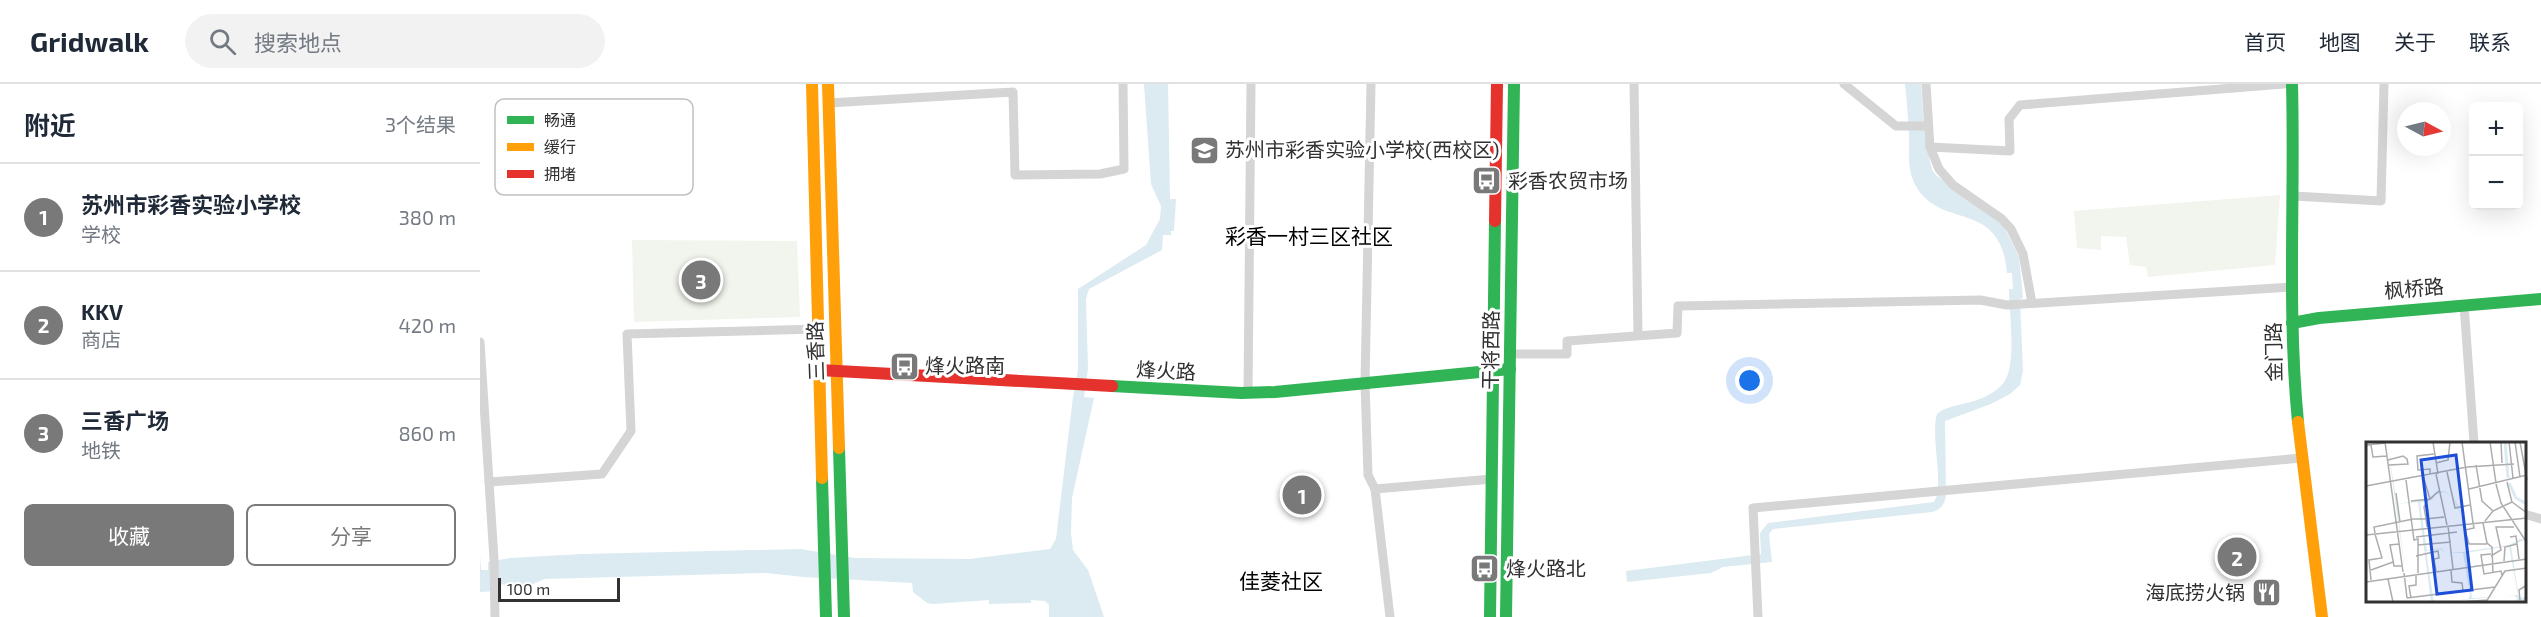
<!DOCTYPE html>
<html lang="zh">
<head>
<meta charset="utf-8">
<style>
	body { margin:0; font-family:"Exo 2","Noto Sans SC",sans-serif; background:#f2f2f3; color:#1f2937 }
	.controls { position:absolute; right:18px; top:18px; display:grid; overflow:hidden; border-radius:9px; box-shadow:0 6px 24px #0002 }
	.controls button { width:54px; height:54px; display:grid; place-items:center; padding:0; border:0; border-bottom:2px solid #e0e1e3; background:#fff; color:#1f2937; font:30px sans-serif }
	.compass { position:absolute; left:1917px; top:18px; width:54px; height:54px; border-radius:50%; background:#fff; box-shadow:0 6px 24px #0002; rotate:97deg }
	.scale { position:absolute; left:18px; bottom:15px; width:122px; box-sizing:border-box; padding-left:6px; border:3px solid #313131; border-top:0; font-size:16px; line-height:21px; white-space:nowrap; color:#313131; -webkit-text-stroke:4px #fff; paint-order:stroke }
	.you { position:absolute; left:1270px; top:297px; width:21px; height:21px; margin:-15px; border:4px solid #fff; border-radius:50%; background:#1a73e8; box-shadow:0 0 0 9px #1a73e833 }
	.badge { display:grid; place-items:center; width:39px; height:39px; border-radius:50%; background:#797979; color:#fff; font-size:20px; font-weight:700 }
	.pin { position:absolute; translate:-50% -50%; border:3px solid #fff; box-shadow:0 2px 6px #0006 }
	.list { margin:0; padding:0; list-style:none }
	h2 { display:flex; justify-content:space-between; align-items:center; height:78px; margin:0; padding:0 24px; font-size:26px }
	h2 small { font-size:20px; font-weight:400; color:#747a83 }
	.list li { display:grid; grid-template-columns:39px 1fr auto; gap:18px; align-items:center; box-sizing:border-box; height:108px; padding:0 24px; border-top:2px solid #e0e1e3 }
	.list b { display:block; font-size:22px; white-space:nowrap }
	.list p { margin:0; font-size:20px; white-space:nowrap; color:#747a83 }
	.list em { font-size:20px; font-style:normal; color:#747a83 }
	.actions { display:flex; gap:12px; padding:18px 24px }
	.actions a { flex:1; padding:14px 0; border:2px solid #797979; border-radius:9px; text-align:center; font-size:21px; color:#797979 }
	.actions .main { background:#797979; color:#fff }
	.icon { flex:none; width:33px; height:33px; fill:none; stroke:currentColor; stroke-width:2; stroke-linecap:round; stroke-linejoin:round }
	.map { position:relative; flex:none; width:2061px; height:533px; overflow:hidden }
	header { display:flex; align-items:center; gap:36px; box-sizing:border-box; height:84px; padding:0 30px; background:#fff; border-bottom:2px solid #e0e1e3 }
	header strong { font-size:28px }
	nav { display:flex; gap:33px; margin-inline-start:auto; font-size:21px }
	.search { width:420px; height:54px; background:#f2f2f3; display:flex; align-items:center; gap:15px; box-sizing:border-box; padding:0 21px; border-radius:33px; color:#747a83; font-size:22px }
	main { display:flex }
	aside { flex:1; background:#fff }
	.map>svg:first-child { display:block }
	.green { fill:#f2f5ed }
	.water { fill:#dcebf1 }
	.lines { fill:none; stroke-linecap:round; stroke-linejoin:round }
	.street { stroke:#d5d5d5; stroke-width:9 }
	.fast { stroke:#30b455; stroke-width:12 }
	.slow { stroke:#ff9f0a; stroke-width:12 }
	.jam { stroke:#e5322d; stroke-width:12 }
	.labels { text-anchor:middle; stroke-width:6; stroke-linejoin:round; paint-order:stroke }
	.poi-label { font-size:20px; fill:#313131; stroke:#fff; text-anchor:start }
	.street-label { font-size:20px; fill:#313131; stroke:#fff }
	.neighbourhood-label { font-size:21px; fill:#000; stroke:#fff }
	.inset-river { fill:none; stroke:#dcebf1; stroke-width:3 }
	.inset-road { fill:none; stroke:#adadad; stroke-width:1.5 }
	.view { fill:#1d4ed8; fill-opacity:0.15; stroke:#1d4ed8; stroke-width:3 }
	.inset-edge { fill:none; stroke:#313131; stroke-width:3 }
	.key { fill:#fff; stroke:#c1c1c1; stroke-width:1.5 }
	.key-label { font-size:16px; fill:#313131 }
</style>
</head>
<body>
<header>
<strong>Gridwalk</strong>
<div class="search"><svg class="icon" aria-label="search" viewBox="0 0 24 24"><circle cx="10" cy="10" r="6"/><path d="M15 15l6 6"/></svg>搜索地点</div>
<nav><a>首页</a><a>地图</a><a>关于</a><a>联系</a></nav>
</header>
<main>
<aside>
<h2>附近<small>3个结果</small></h2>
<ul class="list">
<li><span class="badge">1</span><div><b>苏州市彩香实验小学校</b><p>学校</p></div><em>380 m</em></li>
<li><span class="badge">2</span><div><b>KKV</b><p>商店</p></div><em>420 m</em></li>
<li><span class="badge">3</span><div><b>三香广场</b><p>地铁</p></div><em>860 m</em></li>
</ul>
<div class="actions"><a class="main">收藏</a><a>分享</a></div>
</aside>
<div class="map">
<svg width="2061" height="533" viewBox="0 0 2061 533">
	<rect width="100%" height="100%" fill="#fff"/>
	<g class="green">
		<polygon points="1800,111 1795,181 1668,193 1666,183 1650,181 1646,153 1621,152 1621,166 1597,164 1594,127"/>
		<polygon points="152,156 317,157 320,233 154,238"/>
	</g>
	<g class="water">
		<polygon points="664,0 688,0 690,115 696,115 694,147 691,147 691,151 683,151 682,166 609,205 606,215 608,285 604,313 614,314 592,414 591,449 593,466 608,486 624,533 569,533 569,521 565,517 551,516 551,519 509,520 509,516 453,520 447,519 433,508 432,499 323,493 286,489 65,495 46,503 19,500 18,507 0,508 0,471 1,486 8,486 8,478 30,474 102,470 321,465 375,474 489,475 570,465 576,455 593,313 598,286 598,205 666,161 680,135 681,122 671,100"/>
		<path d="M1425 0H1441L1445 55 1452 86 1457 92 1524 142 1539 173 1543 214 1540 215 1543 287 1540 301 1530 310 1511 320 1465 337 1466 410C1465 420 1462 425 1452 428L1293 445 1289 450 1292 478 1243 483 1231 489 1147 498 1146 487 1281 470 1280 449 1288 439 1454 418C1465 402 1450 353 1457 330 1467 321 1484 321 1497 316 1506 313 1519 306 1524 298 1537 281 1529 227 1529 205H1533L1532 189H1527C1521 115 1463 146 1437 104 1426 86 1430 70 1429 51 1428 34 1427 17 1425 0Z"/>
	</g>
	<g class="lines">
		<g class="street">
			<polyline points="891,0 885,299 888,391 895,405"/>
			<polyline points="1154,0 1158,251"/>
			<polyline points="1364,0 1416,42 1448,42"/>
			<polyline points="1446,0 1450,63 1459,85 1473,101 1522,135 1531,145 1543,170 1552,219"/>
			<polyline points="349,19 533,8 535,91 620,90 644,85 643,0"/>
			<polyline points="1450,63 1530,67 1529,35 1540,21 1804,0"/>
			<polyline points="1814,112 1901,117 1904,0"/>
			<polyline points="1984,221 1994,359"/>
			<polyline points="0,258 14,475 15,533"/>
			<polyline points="1030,270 1087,270 1087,257 1197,249 1198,222 1500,216 1527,221 1813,203"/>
			<polyline points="768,309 771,0"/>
			<polyline points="9,398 122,390 151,347 147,250 338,245"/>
			<polyline points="2044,430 2061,435"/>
			<polyline points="910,533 895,405 1012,395"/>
			<polyline points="1278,533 1273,424 1821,374"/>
		</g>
		<g class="fast">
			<path d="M1812 0C1815 113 1807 226 1818 338"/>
			<polyline points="1812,239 1839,234 2061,215"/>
			<polyline points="632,302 761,309 795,308 1030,285"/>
			<polyline points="359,364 364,533"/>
			<polyline points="342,394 346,533"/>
			<polyline points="1010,533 1015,137"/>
			<polyline points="1026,533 1034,0"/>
		</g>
		<g class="slow">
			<polyline points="332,0 342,394"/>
			<polyline points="348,0 359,364"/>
			<polyline points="1818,338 1842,533"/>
		</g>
		<g class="jam">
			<polyline points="1015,137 1017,0"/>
			<polyline points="339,286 632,302"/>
		</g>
	</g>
	<defs>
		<symbol id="school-square" viewBox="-11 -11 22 22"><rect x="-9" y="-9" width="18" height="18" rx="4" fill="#797979" stroke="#fff"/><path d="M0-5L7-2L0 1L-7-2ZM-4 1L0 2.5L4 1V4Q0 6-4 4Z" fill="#fff"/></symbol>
		<symbol id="bus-square" viewBox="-11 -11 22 22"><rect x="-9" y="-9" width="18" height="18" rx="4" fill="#797979" stroke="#fff"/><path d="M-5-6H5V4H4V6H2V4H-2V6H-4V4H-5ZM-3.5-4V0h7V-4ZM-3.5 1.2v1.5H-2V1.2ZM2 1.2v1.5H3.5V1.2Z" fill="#fff"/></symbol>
		<symbol id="restaurant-square" viewBox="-11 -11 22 22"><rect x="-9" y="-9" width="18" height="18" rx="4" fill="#797979" stroke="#fff"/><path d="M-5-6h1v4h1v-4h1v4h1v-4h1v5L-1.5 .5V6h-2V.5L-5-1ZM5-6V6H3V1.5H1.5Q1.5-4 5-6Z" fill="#fff"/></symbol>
	</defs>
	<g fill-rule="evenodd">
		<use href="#school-square" x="708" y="50" width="33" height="33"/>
		<use href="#bus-square" x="990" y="80" width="33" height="33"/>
		<use href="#bus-square" x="408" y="266" width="33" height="33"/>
		<use href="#bus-square" x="988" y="468" width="33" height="33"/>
		<use href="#restaurant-square" x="1770" y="492" width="33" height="33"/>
	</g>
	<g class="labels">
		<g class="poi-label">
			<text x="745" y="73">苏州市彩香实验小学校(西校区)</text>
			<text x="1028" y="104">彩香农贸市场</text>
			<text x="445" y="289">烽火路南</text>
			<text x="1026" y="492">烽火路北</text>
			<text x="1765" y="516" text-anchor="end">海底捞火锅</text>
		</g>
		<g class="street-label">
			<text transform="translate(1934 205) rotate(-5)" y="7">枫桥路</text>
			<text transform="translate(1011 266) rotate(-89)" y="7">干将西路</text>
			<text transform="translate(336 267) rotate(-92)" y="7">三香路</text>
			<text transform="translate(1794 268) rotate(-91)" y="7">金门路</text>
			<text transform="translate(686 287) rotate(3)" y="7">烽火路</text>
		</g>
		<g class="neighbourhood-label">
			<text x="829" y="160">彩香一村三区社区</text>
			<text x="801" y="505">佳菱社区</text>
		</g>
	</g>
	<g transform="translate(1886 358)">
		<rect width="160" height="160" fill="#fff"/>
		<path d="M21 0 31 62 63 57 70 50 78 49 87 54 92 64 94 73 87 54 78 50 70 52 66 58 54 61 61 108 75 106 80 111 95 110 143 103 154 97H160L145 104 153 156 160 155 159 160H150L151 156 147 153 77 160 102 157 104 153 97 111H80L74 107 60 109 68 160H65L52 60 31 62 39 130ZM143 104 152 153 106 156 100 111Z" fill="#dcebf1" fill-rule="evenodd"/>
		<path class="inset-river" d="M139 0 142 36M143 41 150 56 161 62"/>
		<path class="inset-road" d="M19 0 37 130M67 0 72 32M96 0 107 81M124 0 130 41M135 0 136 21M143 0 147 36M149 0 154 35M154 0 161 38M0 3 20 1M5 3 7 15 21 14M22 18 37 14 41 17 42 22 23 23M70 21 82 18 84 0M110 23 116 59 127 69M101 25 148 22M81 30 89 66 104 63M70 32 81 83M64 33V27L52 28 51 14 68 12M57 34 64 57M40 38 48 98 52 97V131M130 42 135 61 161 101M0 44 101 25M103 47 161 33M30 51 34 80M62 57 58 65 60 77 78 75M45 59 64 57 73 49M146 60 161 71M119 79 127 69 146 60 141 40M107 81 108 86 99 88 103 102H121M117 81 121 101 126 105 127 131M82 84 87 127M9 91 8 85 47 77H60L61 85M0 93 161 76M50 95 91 90M144 95 150 94 153 117M33 102 24 103 28 124H36M52 103 85 100M125 112 115 113 118 132 135 129 136 133M50 114 72 109 73 116 68 117 70 129M125 114 135 108 130 85H148M138 119 139 105 151 102M5 128 27 120M85 128 86 140 96 141 97 148M38 131 41 156M22 137 27 160M5 138 3 118 16 116 9 92M0 140 161 117M41 156 129 145M45 156 43 144 50 143V133M154 158 153 148 161 143M95 160 121 158M120 160 139 129 161 126"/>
		<path class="view" d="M90 13 106 148 71 152 55 18Z"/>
		<rect width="160" height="160" class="inset-edge"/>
	</g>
	<rect x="15" y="15" width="198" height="96" rx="9" class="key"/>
	<rect x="27" y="32" width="27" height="8" fill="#30b455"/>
	<rect x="27" y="59" width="27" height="8" fill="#ff9f0a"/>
	<rect x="27" y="86" width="27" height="8" fill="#e5322d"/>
	<g class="key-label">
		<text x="64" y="42">畅通</text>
		<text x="64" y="69">缓行</text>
		<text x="64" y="96">拥堵</text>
	</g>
</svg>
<div class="controls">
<button>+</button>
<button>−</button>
</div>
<svg class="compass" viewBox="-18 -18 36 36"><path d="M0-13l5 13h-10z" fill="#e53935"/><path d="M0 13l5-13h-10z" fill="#747a83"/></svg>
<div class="scale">100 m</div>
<div class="you"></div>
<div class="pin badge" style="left:822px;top:411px">1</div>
<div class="pin badge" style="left:1757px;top:473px">2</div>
<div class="pin badge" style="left:221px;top:196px">3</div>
</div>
</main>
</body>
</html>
